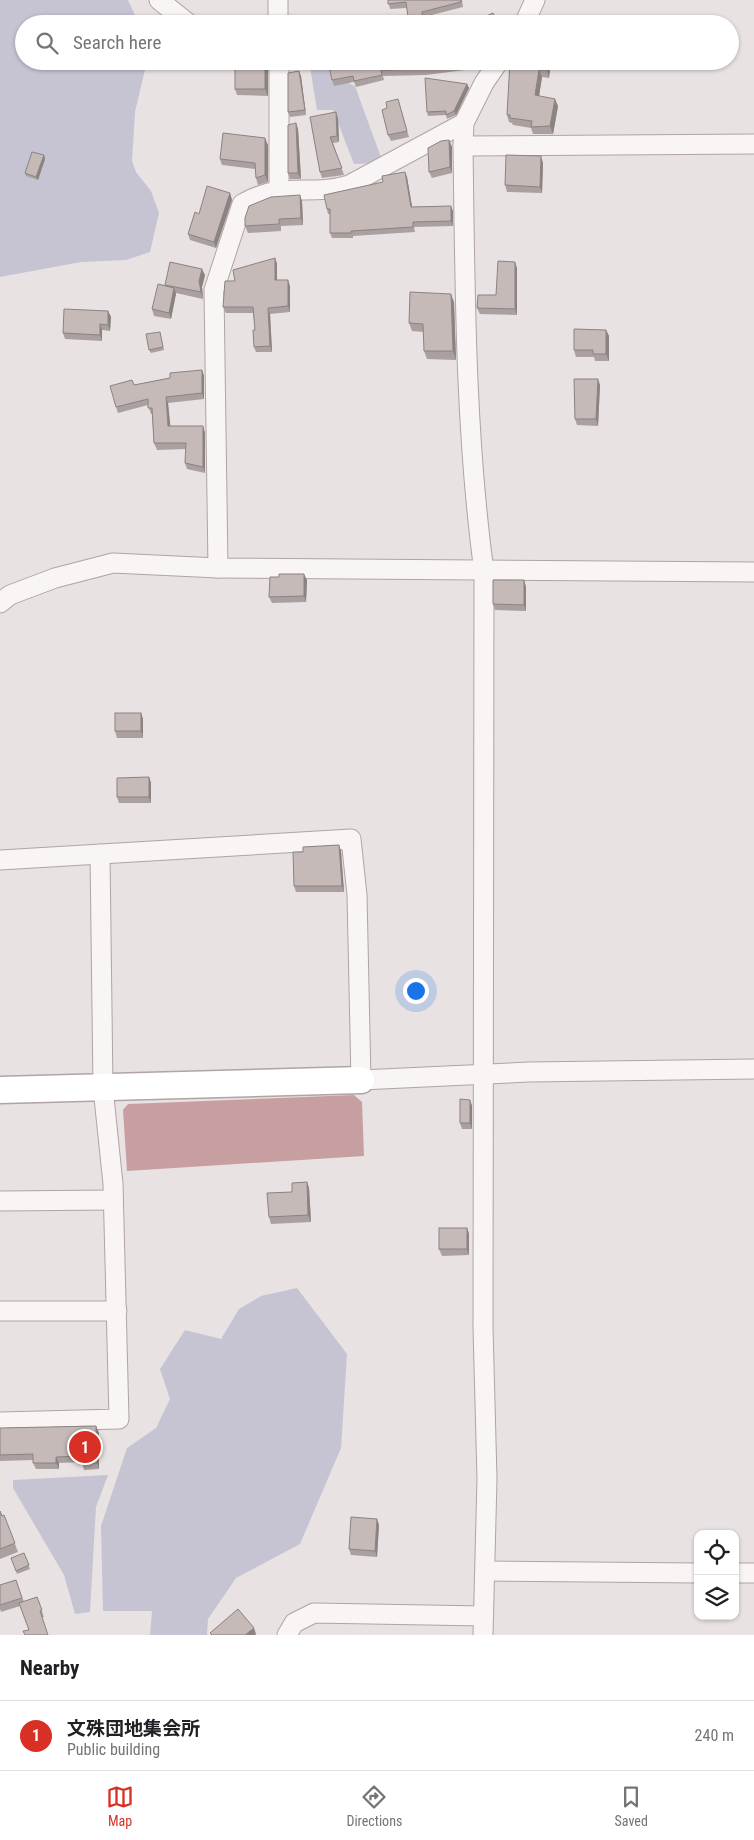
<!DOCTYPE html>
<html lang="en">
<head>
<meta charset="utf-8">
<style>
	body { margin:0; font-family:"Roboto Condensed","Noto Sans JP",sans-serif; background:#f6f6f6; color:#202124 }
	.controls { position:absolute; right:15px; bottom:15px; display:grid; overflow:hidden; border-radius:10px; box-shadow:0 1px 4px #0004 }
	.controls button { width:45px; height:45px; display:grid; place-items:center; padding:0; border:0; border-bottom:1px solid #e0e0e0; background:#fff; color:#202124; font:25px sans-serif }
	.you { position:absolute; left:415px; top:990px; width:18px; height:18px; margin:-12px; border:4px solid #fff; border-radius:50%; background:#1a73e8; box-shadow:0 0 0 8px #1a73e833 }
	.badge { display:grid; place-items:center; width:32px; height:32px; border-radius:50%; background:#d93025; color:#fff; font-size:16px; font-weight:700 }
	.pin { position:absolute; translate:-50% -50%; border:2px solid #fff; box-shadow:0 1px 5px #0006 }
	.list { margin:0; padding:0; list-style:none }
	h2 { display:flex; justify-content:space-between; align-items:center; height:65px; margin:0; padding:0 20px; font-size:21px }
	h2 small { font-size:16px; font-weight:400; color:#757577 }
	.list li { display:grid; grid-template-columns:32px 1fr auto; gap:15px; align-items:center; box-sizing:border-box; height:70px; padding:0 20px; border-top:1px solid #e0e0e0 }
	.list b { display:block; font-size:19px; white-space:nowrap }
	.list p { margin:0; font-size:16px; white-space:nowrap; color:#757577 }
	.list em { font-size:16px; font-style:normal; color:#757577 }
	.icon { flex:none; width:28px; height:28px; fill:none; stroke:currentColor; stroke-width:2; stroke-linecap:round; stroke-linejoin:round }
	.map { position:relative; flex:none; width:754px; height:1635px; overflow:hidden }
	.search { position:absolute; background:#fff; box-shadow:0 1px 4px #0004; left:15px; right:15px; top:15px; height:55px; display:flex; align-items:center; gap:12px; box-sizing:border-box; padding:0 18px; border-radius:28px; color:#757577; font-size:19px }
	.sheet { height:135px; background:#fff }
	nav { display:flex; justify-content:space-around; align-items:center; box-sizing:border-box; height:70px; border-top:1px solid #e0e0e0; background:#fff; font-size:14px; color:#757577 }
	nav a { display:grid; justify-items:center; gap:2px }
	nav .on { color:#d93025 }
	.map>svg:first-child { display:block }
	.green { fill:#c6c3d3 }
	.water { fill:#c79fa1 }
	.lines { fill:none; stroke-linecap:round; stroke-linejoin:round }
	.street-casing { stroke:#b0a4a4; stroke-width:21 }
	.secondary-casing { stroke:#b0a4a4; stroke-width:29 }
	.street { stroke:#f8f5f4; stroke-width:19 }
	.secondary { stroke:#fff; stroke-width:26 }
	.wall { fill:#aaa09f }
	.shaded-wall { fill:#8b8282 }
	.building { fill:#c6bab9; stroke:#8b8282 }
</style>
</head>
<body>
<div class="map">
<svg width="754" height="1635" viewBox="0 0 754 1635">
	<rect width="100%" height="100%" fill="#e9e2e2"/>
	<g class="green">
		<polygon points="0,0 128,0 139,24 24,24 24,61 147,61 135,112 132,161 136,172 151,191 159,213 150,252 126,260 81,262 0,277"/>
		<polygon points="309,61 327,61 333,76 355,86 383,163 354,164 333,110 317,110"/>
		<polygon points="297,1288 347,1354 341,1448 300,1544 236,1578 208,1619 207,1635 150,1635 152,1611 103,1611 101,1526 127,1448 156,1428 170,1399 160,1369 185,1330 221,1339 239,1309 261,1296"/>
		<polygon points="108,1475 96,1507 90,1612 75,1614 64,1575 13,1488 13,1480"/>
	</g>
	<polygon class="water" points="354,1095 362,1102 364,1156 127,1171 123,1110 128,1104"/>
	<g class="lines">
		<defs>
			<g id="street">
				<polyline points="159,0 189,24"/>
				<polyline points="278,0 278,24"/>
				<polyline points="524,24 535,0"/>
				<polyline points="463,146 754,144"/>
				<polyline points="279,190 279,61"/>
				<path d="M218 568 214 290 242 204C283 180 309 197 349 185L464 123"/>
				<polyline points="0,603 10,595 55,578 113,563 218,568 754,572"/>
				<polyline points="0,860 351,839 357,895 361,1080 529,1072 754,1069"/>
				<polyline points="0,1201 113,1200"/>
				<polyline points="0,1311 117,1311"/>
				<polyline points="0,1422 119,1419 113,1184 103,1088 100,854"/>
				<polyline points="486,1571 698,1573"/>
				<polyline points="735,1573 754,1573"/>
				<polyline points="287,1635 294,1623 314,1613 483,1616"/>
				<path d="M483 1635 487 1479 483 1327 484 572C465 431 465 288 463 146L464 123 484 83 499 61"/>
			</g>
			<polyline id="secondary" points="0,1090 361,1080"/>
		</defs>
		<use href="#street" class="street-casing"/>
		<use href="#secondary" class="secondary-casing"/>
		<use href="#street" class="street"/>
		<use href="#secondary" class="secondary"/>
	</g>
	<g class="wall">
		<polygon points="388,0 462,0 463,7 424,17 425,24 409,24 407,8 390,9"/>
		<polygon points="328,61 486,61 481,68 426,75 383,76 384,80 356,87 354,82 334,86 332,80"/>
		<polygon points="510,61 551,61 549,78 542,77 539,96 558,106 553,134 533,134 531,128 513,125 512,123 509,122 507,115"/>
		<polygon points="268,70 268,96 237,95 235,89"/>
		<polygon points="299,71 301,76 306,115 290,117 288,112"/>
		<polygon points="467,84 469,88 456,115 447,119 446,115 428,116 427,112"/>
		<polygon points="398,99 409,137 391,141 388,135"/>
		<polygon points="310,117 338,118 339,142 333,143 344,175 322,178 320,172"/>
		<polygon points="296,123 298,129 301,179 290,179 288,173"/>
		<polygon points="449,140 452,147 452,173 432,178 429,172"/>
		<polygon points="268,145 268,182 258,185 256,178 255,169 222,165 220,159"/>
		<polygon points="44,155 45,159 38,180 26,176 25,173"/>
		<polygon points="543,163 542,193 507,192 505,185"/>
		<polygon points="405,172 407,177 412,207 453,211 453,226 414,227 415,232 353,236 353,238 332,238 330,233 330,214 328,214 327,209"/>
		<polygon points="230,193 232,200 216,248 190,240 188,234"/>
		<polygon points="302,201 303,225 281,226 281,231 248,233 245,226"/>
		<polygon points="275,258 277,264 277,280 290,286 290,312 270,314 272,352 256,352 254,347 255,330 253,313 226,313 223,307 235,281"/>
		<polygon points="517,268 517,315 480,314 477,308 496,295"/>
		<polygon points="205,275 202,287 203,299 176,293 171,319 154,316 152,309 166,286 165,285"/>
		<polygon points="454,302 456,360 427,359 424,351 424,332 412,331 409,323"/>
		<polygon points="108,311 111,317 110,331 102,330 102,341 65,339 63,333"/>
		<polygon points="606,330 609,336 609,361 595,361 594,357 576,357 574,350"/>
		<polygon points="160,332 164,350 151,353 149,350"/>
		<polygon points="202,370 204,376 204,399 168,403 170,426 203,426 205,433 205,473 187,469 185,463 186,449 157,450 154,443 152,414 151,414 148,405 118,413 116,407 134,385 170,378"/>
		<polygon points="600,385 598,426 577,425 575,419"/>
		<polygon points="279,577 307,580 306,602 272,603 269,597"/>
		<polygon points="524,580 526,587 526,611 495,610 493,604"/>
		<polygon points="141,713 143,719 143,738 117,738 115,731"/>
		<polygon points="149,777 151,783 151,803 119,803 117,797"/>
		<polygon points="339,845 341,851 344,892 296,892 294,886 303,852"/>
		<polygon points="470,1100 472,1106 472,1129 462,1129 460,1123"/>
		<polygon points="307,1182 309,1188 311,1222 271,1224 269,1217 292,1192"/>
		<polygon points="467,1228 469,1234 469,1255 442,1256 439,1249"/>
		<polygon points="96,1426 99,1433 99,1469 84,1470 82,1462 59,1463 59,1469 36,1469 33,1463 33,1460 0,1461 0,1428"/>
		<polygon points="0,1511 2,1516 4,1515 18,1552 0,1559"/>
		<polygon points="377,1519 379,1525 377,1557 351,1555 349,1549"/>
		<polygon points="24,1553 30,1569 17,1574 11,1558"/>
		<polygon points="16,1580 24,1602 37,1597 44,1617 42,1617 29,1630 20,1606 1,1612 0,1609 0,1585"/>
	</g>
	<g class="shaded-wall">
		<polygon points="422,12 424,17 425,24 423,24"/>
		<polygon points="479,61 486,61 481,68 478,62"/>
		<polygon points="547,61 551,61 549,78 547,70"/>
		<polygon points="265,64 268,70 268,96 265,89"/>
		<polygon points="539,70 542,77 538,103 535,95"/>
		<polygon points="299,71 301,76 306,115 305,110"/>
		<polygon points="467,84 469,88 456,115 454,111"/>
		<polygon points="555,99 558,106 553,134 550,126"/>
		<polygon points="336,112 338,118 339,142 337,136"/>
		<polygon points="296,123 298,129 301,179 298,173"/>
		<polygon points="265,138 268,145 268,182 265,175"/>
		<polygon points="449,140 452,147 452,173 450,167"/>
		<polygon points="44,155 45,159 38,180 36,177"/>
		<polygon points="541,156 543,163 542,193 540,187"/>
		<polygon points="405,172 407,177 413,212 411,207"/>
		<polygon points="230,193 232,200 216,248 214,242"/>
		<polygon points="300,195 302,201 303,225 301,218"/>
		<polygon points="451,206 453,211 453,226 451,221"/>
		<polygon points="275,258 277,264 277,286 275,280"/>
		<polygon points="515,262 517,268 517,315 515,309"/>
		<polygon points="202,269 205,275 202,287 203,299 201,292 199,281"/>
		<polygon points="288,280 290,286 290,312 288,306"/>
		<polygon points="174,288 176,294 171,319 169,313"/>
		<polygon points="451,294 454,302 456,360 453,351"/>
		<polygon points="268,308 270,314 272,352 270,346"/>
		<polygon points="108,311 111,317 110,331 108,325"/>
		<polygon points="100,324 102,330 102,341 100,335"/>
		<polygon points="606,330 609,336 609,361 606,354"/>
		<polygon points="202,370 204,376 204,399 202,393"/>
		<polygon points="598,379 600,385 598,426 596,419"/>
		<polygon points="166,397 168,403 171,432 168,426"/>
		<polygon points="203,426 205,433 205,473 203,467"/>
		<polygon points="304,574 307,580 306,602 304,596"/>
		<polygon points="524,580 526,587 526,611 524,605"/>
		<polygon points="141,713 143,719 143,738 141,731"/>
		<polygon points="149,777 151,783 151,803 149,797"/>
		<polygon points="339,845 341,851 344,892 342,886"/>
		<polygon points="470,1100 472,1106 472,1129 470,1123"/>
		<polygon points="307,1182 309,1188 311,1222 308,1215"/>
		<polygon points="467,1228 469,1234 469,1255 467,1249"/>
		<polygon points="96,1426 99,1433 99,1469 97,1463"/>
		<polygon points="56,1457 59,1463 59,1469 56,1463"/>
		<polygon points="377,1519 379,1525 377,1557 375,1551"/>
		<polygon points="254,1628 256,1634 255,1635 245,1635"/>
	</g>
	<g class="building">
		<polygon points="388,0 461,0 461,2 422,12 423,24 409,24 406,2 388,4"/>
		<polygon points="493,13 498,24 471,24 471,23"/>
		<polygon points="328,61 479,61 478,62 424,69 381,70 382,75 354,81 353,76 332,80"/>
		<polygon points="510,61 547,61 547,70 539,70 535,95 555,99 550,126 531,127 532,121 510,118 510,115 507,115"/>
		<rect x="235" y="64" width="30" height="25"/>
		<polygon points="299,71 305,110 288,112 288,73"/>
		<polygon points="425,78 467,84 454,111 446,115 446,111 427,112"/>
		<polygon points="398,99 407,131 388,135 382,110 387,108 386,102"/>
		<polygon points="336,112 337,136 330,137 342,168 320,172 310,117"/>
		<polygon points="296,123 298,173 288,173 288,125"/>
		<polygon points="223,133 265,138 265,175 256,178 255,163 220,159"/>
		<polygon points="449,140 450,167 429,172 428,148 441,141"/>
		<polygon points="32,152 44,155 36,177 25,173"/>
		<polygon points="506,155 541,156 540,187 505,185"/>
		<polygon points="405,172 411,207 451,206 451,221 413,222 413,227 351,231 351,233 330,233 330,209 327,209 324,195 383,182 382,176"/>
		<polygon points="207,186 230,193 214,242 188,234 195,212 199,214"/>
		<polygon points="300,195 301,218 279,219 279,224 245,226 245,218 249,206 271,197"/>
		<polygon points="275,258 275,280 288,280 288,306 268,308 270,346 254,347 253,330 255,330 253,307 223,307 225,281 235,281 233,270"/>
		<polygon points="498,261 515,262 515,309 477,308 478,295 496,295"/>
		<polygon points="170,262 202,269 199,281 201,292 165,285"/>
		<polygon points="158,284 174,288 169,313 152,309"/>
		<polygon points="410,292 451,294 453,351 424,351 423,324 409,323"/>
		<polygon points="64,309 108,311 108,325 100,324 100,335 63,333"/>
		<polygon points="574,329 606,330 606,354 593,354 593,350 574,350"/>
		<polygon points="160,332 163,347 149,350 146,334"/>
		<polygon points="202,370 202,393 166,397 168,426 203,426 203,467 185,463 186,443 154,443 152,408 148,408 148,399 116,407 110,386 132,380 134,385 170,378 170,373"/>
		<polygon points="574,379 598,379 596,419 575,419"/>
		<polygon points="279,574 304,574 304,596 269,597 270,577 279,577"/>
		<polygon points="493,580 524,580 524,605 493,604"/>
		<rect x="115" y="713" width="26" height="18"/>
		<polygon points="149,777 149,797 117,797 117,778"/>
		<polygon points="339,845 342,886 294,886 293,852 303,852 303,847"/>
		<polygon points="460,1099 470,1100 470,1123 460,1123"/>
		<polygon points="307,1182 308,1215 269,1217 267,1193 292,1192 292,1183"/>
		<rect x="439" y="1228" width="28" height="21"/>
		<polygon points="96,1426 97,1463 82,1464 81,1456 56,1457 56,1463 33,1463 33,1454 0,1455 0,1428"/>
		<polygon points="0,1511 2,1516 4,1515 15,1543 0,1549"/>
		<polygon points="351,1517 377,1519 375,1551 349,1549"/>
		<polygon points="24,1553 29,1565 16,1571 11,1558"/>
		<polygon points="16,1580 22,1598 0,1605 0,1585"/>
		<polygon points="37,1597 42,1610 40,1611 48,1635 25,1635 23,1631 29,1630 19,1603"/>
		<polygon points="238,1609 254,1628 245,1635 212,1635 210,1633"/>
	</g>
</svg>
<div class="controls">
<button><svg class="icon" aria-label="locate" viewBox="0 0 24 24"><circle cx="12" cy="12" r="6"/><path d="M12 2v4M12 18v4M2 12h4M18 12h4"/></svg></button>
<button><svg class="icon" aria-label="layers" viewBox="0 0 24 24"><path d="M12 4l9 5-9 5-9-5zM3 14l9 5 9-5"/></svg></button>
</div>
<div class="you"></div>
<div class="pin badge" style="left:85px;top:1447px">1</div>
<div class="search"><svg class="icon" aria-label="search" viewBox="0 0 24 24"><circle cx="10" cy="10" r="6"/><path d="M15 15l6 6"/></svg>Search here</div>
</div>
<section class="sheet">
<h2>Nearby<small></small></h2>
<ul class="list">
<li><span class="badge">1</span><div><b>文殊団地集会所</b><p>Public building</p></div><em>240 m</em></li>
</ul>
</section>
<nav>
<a class="on"><svg class="icon" aria-label="map" viewBox="0 0 24 24"><path d="M3 6l6-2 6 2 6-2v14l-6 2-6-2-6 2zM9 4v14M15 6v14"/></svg>Map</a>
<a><svg class="icon" aria-label="directions" viewBox="0 0 24 24"><path d="M12 3l9 9-9 9-9-9zM9 14v-3h6M13 9l2 2-2 2"/></svg>Directions</a>
<a><svg class="icon" aria-label="saved" viewBox="0 0 24 24"><path d="M7 4h10v16l-5-4-5 4z"/></svg>Saved</a>
</nav>
</body>
</html>
